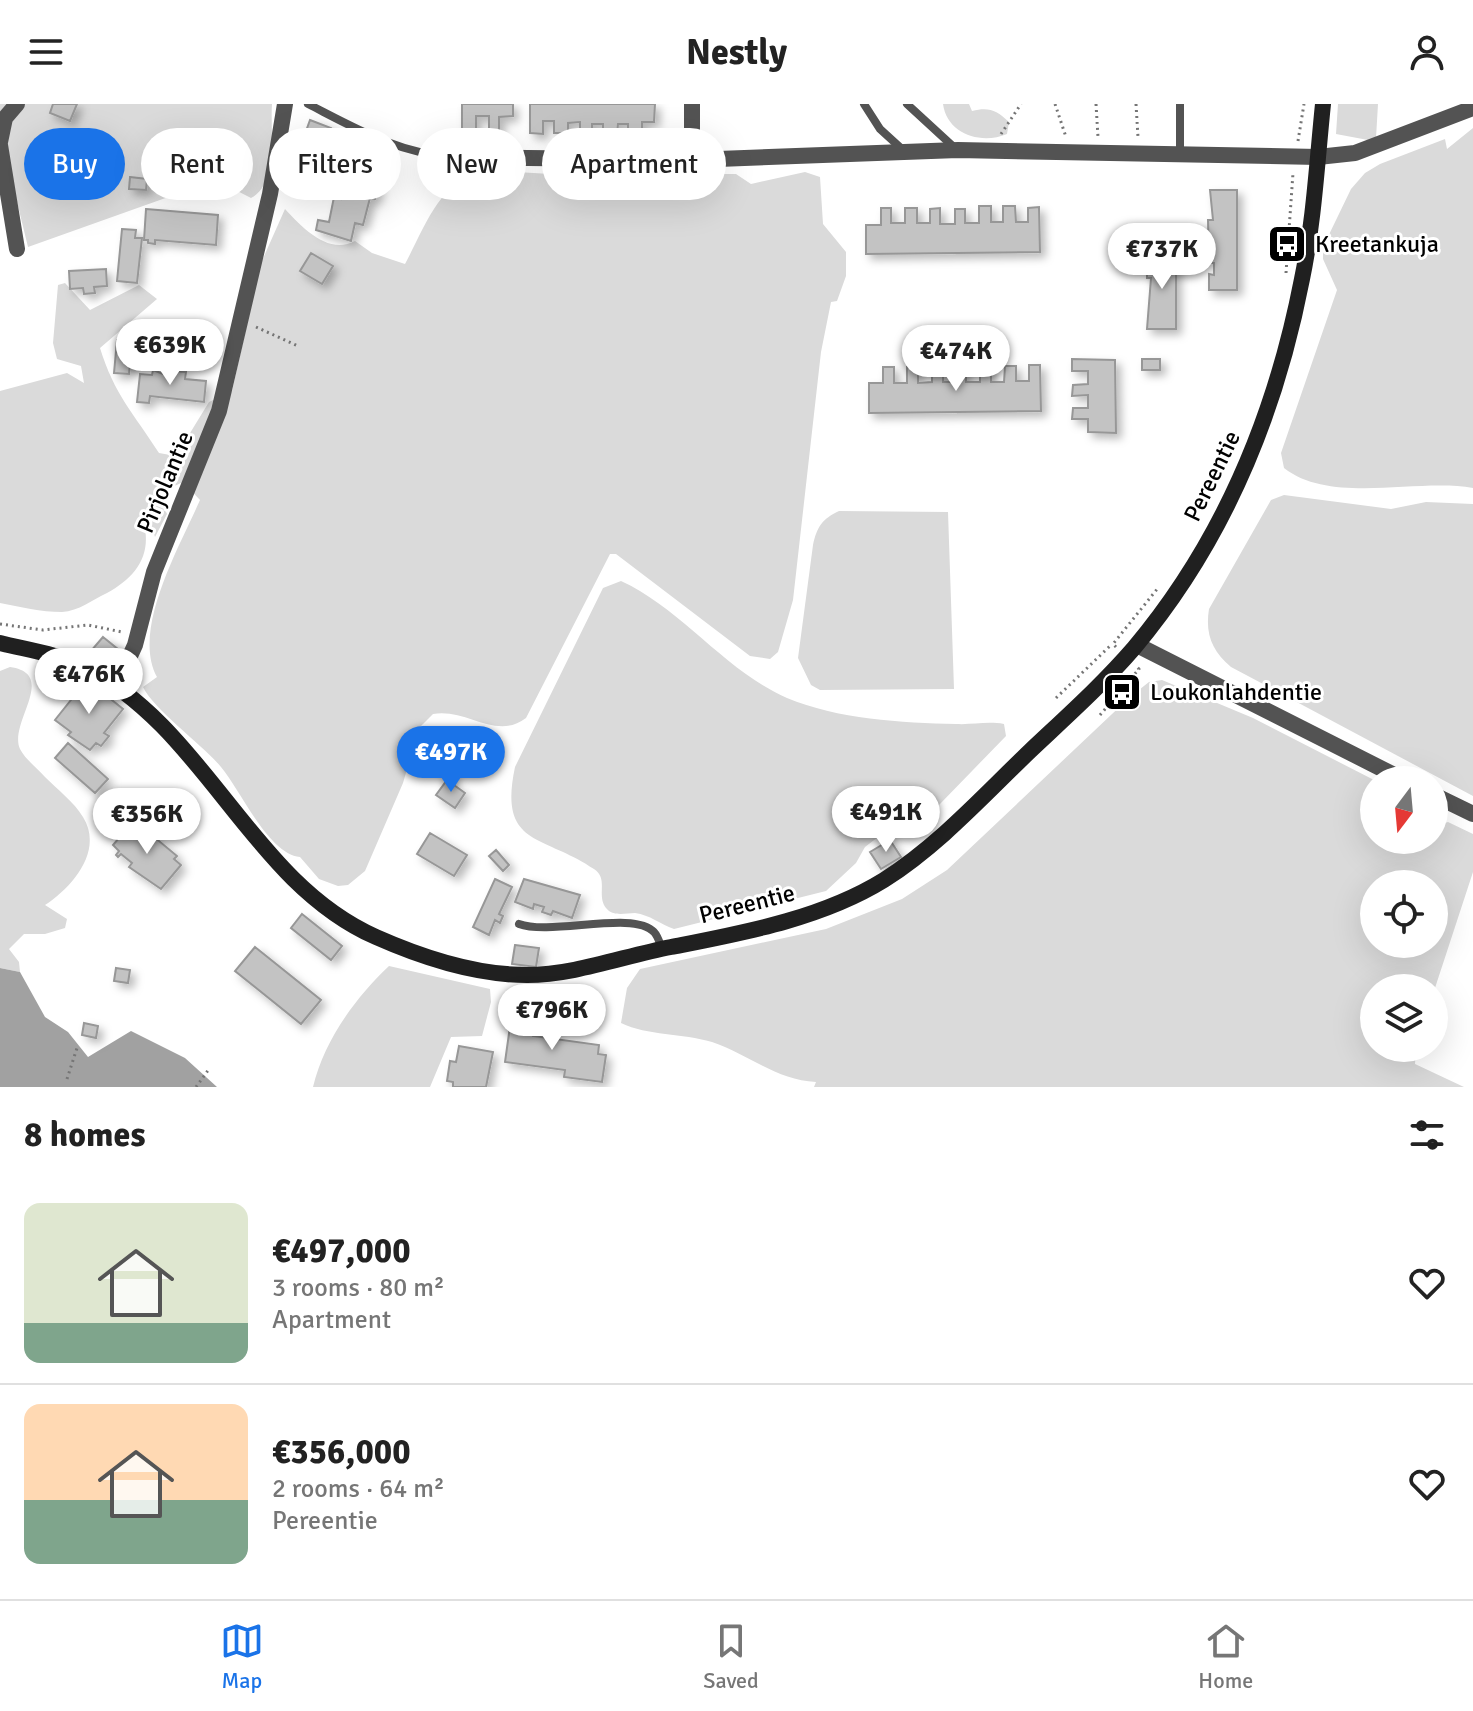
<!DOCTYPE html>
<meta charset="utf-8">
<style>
:root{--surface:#fff;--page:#f6f6f6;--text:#222;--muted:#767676;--line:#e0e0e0;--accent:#1a73e8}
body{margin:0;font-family:Signika,sans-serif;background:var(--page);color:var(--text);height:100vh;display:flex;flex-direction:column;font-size:30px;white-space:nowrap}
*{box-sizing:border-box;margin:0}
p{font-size:26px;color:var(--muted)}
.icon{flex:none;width:44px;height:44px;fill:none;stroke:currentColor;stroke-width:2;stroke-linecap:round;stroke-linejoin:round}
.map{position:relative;height:983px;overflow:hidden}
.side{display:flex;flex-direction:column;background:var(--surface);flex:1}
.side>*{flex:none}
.guide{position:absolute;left:24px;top:24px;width:800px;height:72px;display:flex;gap:16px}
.needle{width:52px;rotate:196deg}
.buttons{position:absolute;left:1360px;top:662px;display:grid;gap:16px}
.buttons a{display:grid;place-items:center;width:88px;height:88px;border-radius:50%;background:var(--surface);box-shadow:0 8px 32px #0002;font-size:40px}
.price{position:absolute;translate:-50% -68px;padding:0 18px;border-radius:28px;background:#fff;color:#222;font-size:26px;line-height:52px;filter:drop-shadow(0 2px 4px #0008)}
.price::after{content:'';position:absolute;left:50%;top:48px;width:24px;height:18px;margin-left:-12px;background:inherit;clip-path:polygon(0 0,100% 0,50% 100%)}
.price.selected{background:var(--accent);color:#fff}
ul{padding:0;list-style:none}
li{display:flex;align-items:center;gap:24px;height:200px;padding:0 24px}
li+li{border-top:2px solid var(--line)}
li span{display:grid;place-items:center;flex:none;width:224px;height:160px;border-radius:16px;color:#555}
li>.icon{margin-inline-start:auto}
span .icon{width:96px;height:96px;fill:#fffc;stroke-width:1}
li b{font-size:34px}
h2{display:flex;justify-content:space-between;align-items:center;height:96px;padding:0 24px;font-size:34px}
.pill{padding:0 28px;border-radius:36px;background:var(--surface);box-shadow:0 8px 32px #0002;font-size:28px;line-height:72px}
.pill.selected{background:var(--accent);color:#fff}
header{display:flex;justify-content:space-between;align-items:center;height:104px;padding:0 24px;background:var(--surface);font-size:36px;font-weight:700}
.tabs{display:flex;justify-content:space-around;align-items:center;height:112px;border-top:2px solid var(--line);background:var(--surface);font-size:22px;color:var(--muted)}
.tabs a{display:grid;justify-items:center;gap:4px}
.tabs .selected{color:var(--accent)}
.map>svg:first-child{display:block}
</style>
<header><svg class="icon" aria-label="menu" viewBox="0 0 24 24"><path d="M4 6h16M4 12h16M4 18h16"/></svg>Nestly<svg class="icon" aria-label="person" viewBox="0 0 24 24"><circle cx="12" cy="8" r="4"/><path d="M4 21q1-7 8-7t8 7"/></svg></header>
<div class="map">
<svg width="1473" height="983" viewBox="0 0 1473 983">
<defs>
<filter id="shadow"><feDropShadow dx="5" dy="5" stdDeviation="4" flood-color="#0004"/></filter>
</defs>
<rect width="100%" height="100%" fill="#fff"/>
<path fill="#dadada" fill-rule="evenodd" d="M0 0H272C270 25 279 80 251 94L216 76 28 143 0 28Z
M943 0H969L972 7C989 3 996 6 1009 18L1007 30C981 41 947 30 943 0Z
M1338 0H1378L1376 34 1368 36 1336 30Z
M1473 24V384C1417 374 1331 401 1284 364L1281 349 1337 186 1323 155V143L1351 85 1365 69 1380 60 1445 35 1447 45Z
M485 66 652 76 688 89 699 70H736L751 80 805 68 820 73 823 120 846 148V172L837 197 831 198 821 248 793 496 778 548 770 555 750 552 616 450H610L526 614C496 637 467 604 433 610L419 624 403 679 365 767 348 781 338 782 319 775 300 753C268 750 240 685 221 663 202 640 154 606 143 583L157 573C131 526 180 442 200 396L183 378 164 387 161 397 167 410 155 433 151 421 144 420C152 453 134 474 107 489 92 496 79 507 62 508 41 508 20 503 0 499V287L67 269 84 279 81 262 57 255 53 239 58 181 65 179 90 206 139 181 157 195 100 244C114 290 134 310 159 349L176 352 209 298 232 287 261 159 285 105C301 122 328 152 355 137L372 149 405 160C425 123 440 75 485 66Z
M1284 391 1391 405 1426 398 1473 400V692L1231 563C1212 547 1205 530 1209 505L1271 396Z
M839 407 948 408 954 585 820 586 811 581 798 554 813 441C817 423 822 415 839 407Z
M621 477C682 505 725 567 787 594 837 615 902 619 956 620 972 621 987 617 1004 620L1006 632 939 701 920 714 891 723 865 743 856 759 826 787 674 825C660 820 650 811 635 809 625 809 613 813 606 804 596 791 609 775 594 765 543 730 498 743 515 663L603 484Z
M10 563C59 570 8 619 20 645 25 655 37 664 45 673 57 685 74 698 83 713 104 747 72 783 45 801L67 815 65 824 45 830H24L9 845 19 858 20 868 0 864V567Z
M1162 576 1253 614 1374 676V736H1434V712L1439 721 1448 718 1473 730V768L1434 887V884H1374V944H1416L1415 960 1464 983H814L816 978C776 976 748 950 712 938 682 929 648 932 621 919L627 884 640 865 826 825 902 795 947 766 1130 593 1149 578ZM1374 780H1434V840H1374Z
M389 862 490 885 491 898 482 932 451 933 430 983H313C324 937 355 894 389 862Z"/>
<path fill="#a1a1a1" d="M0 864 20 868 45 913 68 928 88 953 131 927 185 954 217 983H0Z"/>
<path fill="#c3c3c3" stroke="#979797" stroke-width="2" filter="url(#shadow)" d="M53 0H77L70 17 50 9Z
M462 0H513V12L499 13V27H489V12H476V29H462Z
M530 0H655L654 18H642V32H628V20H618L617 32H603V20H592V30H580V18L568 19V29H554V17H543V30L530 29Z
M310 16 331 24 322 48 301 41Z
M130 73 147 75 146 86 129 85Z
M345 74 378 82 375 95 370 94 363 121 355 119 351 137 316 126 318 116 329 118 334 93 341 95Z
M1210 86H1237V186H1209V170L1214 171V159H1209L1208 116H1213Z
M979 102H991V118H1003V102H1015L1016 118H1028V104L1039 103 1040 148 866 150V121H881V104H891V119H905V104H917V119H930V105L940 104V120H955V105H965V119H979Z
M146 105 218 111 216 141 155 136V140L148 139V136H144Z
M122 125 136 126 135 134H142L137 179 117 177Z
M311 149 333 162 322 180 300 167Z
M1147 150H1176V225H1147L1151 174H1147Z
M106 165 107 182 94 183 95 189 84 190 83 184 70 185 69 167Z
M117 236 133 237 132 241 137 242 136 260 130 259 129 270 114 269Z
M1072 255 1115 256 1116 329 1088 328V315H1072L1073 304H1088V291L1072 292 1073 281 1088 280V267H1072Z
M1142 255H1160V266H1142Z
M1029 261H1040L1041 307 869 309V279H883V263H894V279H907V263H918V279L932 278V262H943V278H957L956 262H966V278H980V262H991V278H1004L1005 262H1016V277H1029Z
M153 266 171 273 172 267 186 268 185 275 206 277 204 298 150 292 149 299 137 298 140 270 152 271Z
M103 533 119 546 106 561 90 548Z
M87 576 123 605 104 629 109 632 101 642 96 639 90 646 68 631 71 628 55 616Z
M68 639 108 675 95 689 55 654Z
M447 676 465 689 455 704 436 691Z
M131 720 138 725 141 722 177 752 174 755 181 761 161 785 129 763 132 759 121 750 118 753 116 751 119 747 113 741Z
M430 729 467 751 454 772 417 750Z
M890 736 901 753 881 765 870 748Z
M496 746 509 761 503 767 489 752Z
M495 775 512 783 499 810 503 812 500 819 495 816 489 831 473 823Z
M524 775 580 791 572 814 553 807 551 811 542 808 544 803 534 800 533 805 515 798Z
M302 810 342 842 331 856 291 824Z
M515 841 539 844 536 863 512 860Z
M255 843 321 896 301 920 235 867Z
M116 864 130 866 128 879 114 877Z
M512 908 536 912 533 932 599 941 598 950 606 951 602 978 564 973 565 966 505 958Z
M84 919 98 922 96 934 82 931Z
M459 942 493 948 486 983H453V978L447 977 450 957 456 958Z"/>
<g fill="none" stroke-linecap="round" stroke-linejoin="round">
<path stroke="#757575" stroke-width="3" stroke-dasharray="2 4" stroke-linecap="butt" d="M1055 0 1066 33
M1096 0 1098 33
M1136 0 1138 33
M1001 30 1021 0
M1298 37 1304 0
M1286 169 1293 69
M256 223 298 242
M0 520 43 526 88 521 122 528
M1116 543 1113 540 1158 484
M1056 594 1111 541
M1100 611 1139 565 1136 562
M67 975 77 944
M196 983 209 965"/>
<path stroke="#535353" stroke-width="8" d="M308 0C355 24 399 50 453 53
M864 0 880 25 903 46
M907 0 957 46
M1180 49V0
M519 820C551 832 634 806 654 828 658 832 660 840 662 845"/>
<path stroke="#535353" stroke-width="16" d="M692 0V56
M0 38 5 14 17 0
M0 41 17 145
M453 53 692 56 958 46 1318 53 1355 49 1473 4
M1137 541 1404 676
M116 583 135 541 154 468 219 307 270 90 285 0
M1434 691 1473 710"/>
<path stroke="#202020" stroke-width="16" d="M0 539C28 546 58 550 84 563 206 624 251 778 376 833 421 853 477 871 527 871 574 871 624 852 671 843 742 829 821 815 884 776 939 741 983 692 1030 647 1066 613 1102 581 1134 544 1223 438 1276 309 1302 175 1314 117 1317 58 1323 0"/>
</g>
<defs>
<g id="bus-square" transform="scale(2)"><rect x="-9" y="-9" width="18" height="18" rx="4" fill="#000" stroke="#fff"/><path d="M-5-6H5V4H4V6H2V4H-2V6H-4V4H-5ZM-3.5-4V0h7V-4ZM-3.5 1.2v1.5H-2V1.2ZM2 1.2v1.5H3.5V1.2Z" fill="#fff"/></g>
</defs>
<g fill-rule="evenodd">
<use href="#bus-square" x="1287" y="140"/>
<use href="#bus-square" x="1122" y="588"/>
</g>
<g text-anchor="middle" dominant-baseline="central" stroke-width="6" stroke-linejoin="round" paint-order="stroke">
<g font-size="24" fill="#000" stroke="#fff" text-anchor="start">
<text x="1315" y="140">Kreetankuja</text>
<text x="1150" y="588">Loukonlahdentie</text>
</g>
<g font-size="24" fill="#000" stroke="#fff">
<text transform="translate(1212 372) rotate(-64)">Pereentie</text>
<text transform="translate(165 378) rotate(-67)">Pirjolantie</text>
<text transform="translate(747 800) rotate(-14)">Pereentie</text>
</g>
</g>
</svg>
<div class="buttons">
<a><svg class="needle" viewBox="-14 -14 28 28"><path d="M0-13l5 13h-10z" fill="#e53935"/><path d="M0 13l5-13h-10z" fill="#767676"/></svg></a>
<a><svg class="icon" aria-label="locate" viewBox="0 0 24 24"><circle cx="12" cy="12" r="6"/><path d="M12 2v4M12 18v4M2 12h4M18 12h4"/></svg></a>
<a><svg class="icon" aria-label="layers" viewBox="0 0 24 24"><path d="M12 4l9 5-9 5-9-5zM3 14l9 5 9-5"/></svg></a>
</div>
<b class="price" style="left:1162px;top:187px">€737K</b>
<b class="price" style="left:170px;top:283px">€639K</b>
<b class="price" style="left:956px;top:289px">€474K</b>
<b class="price" style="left:89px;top:612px">€476K</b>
<b class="price selected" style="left:451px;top:690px">€497K</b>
<b class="price" style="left:886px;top:750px">€491K</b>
<b class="price" style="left:147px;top:752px">€356K</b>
<b class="price" style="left:552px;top:948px">€796K</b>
<div class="guide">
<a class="pill selected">Buy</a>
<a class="pill">Rent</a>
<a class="pill">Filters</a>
<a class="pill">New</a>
<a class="pill">Apartment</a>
</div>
</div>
<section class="side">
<h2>8 homes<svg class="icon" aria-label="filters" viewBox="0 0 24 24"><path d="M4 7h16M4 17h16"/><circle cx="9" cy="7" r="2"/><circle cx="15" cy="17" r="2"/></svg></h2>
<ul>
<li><span style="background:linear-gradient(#dfe7d0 75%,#7fa58c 0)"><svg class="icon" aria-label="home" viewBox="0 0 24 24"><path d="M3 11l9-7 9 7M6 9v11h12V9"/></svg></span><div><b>€497,000</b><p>3 rooms · 80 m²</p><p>Apartment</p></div><svg class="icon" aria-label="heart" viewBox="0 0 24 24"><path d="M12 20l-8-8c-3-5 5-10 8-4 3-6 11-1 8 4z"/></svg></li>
<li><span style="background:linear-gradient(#ffd9b3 60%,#7fa58c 0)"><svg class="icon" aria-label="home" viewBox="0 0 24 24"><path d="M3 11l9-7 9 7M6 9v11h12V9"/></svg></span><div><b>€356,000</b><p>2 rooms · 64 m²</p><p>Pereentie</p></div><svg class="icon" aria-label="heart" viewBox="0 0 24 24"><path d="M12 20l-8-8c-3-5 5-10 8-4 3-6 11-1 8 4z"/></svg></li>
</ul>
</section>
<nav class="tabs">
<a class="selected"><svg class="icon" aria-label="map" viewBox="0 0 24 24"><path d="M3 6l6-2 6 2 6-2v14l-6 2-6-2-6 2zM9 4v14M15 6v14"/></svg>Map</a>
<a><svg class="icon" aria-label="saved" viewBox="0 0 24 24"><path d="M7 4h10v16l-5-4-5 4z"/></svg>Saved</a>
<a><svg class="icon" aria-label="home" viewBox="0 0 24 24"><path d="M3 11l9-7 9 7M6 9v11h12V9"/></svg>Home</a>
</nav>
